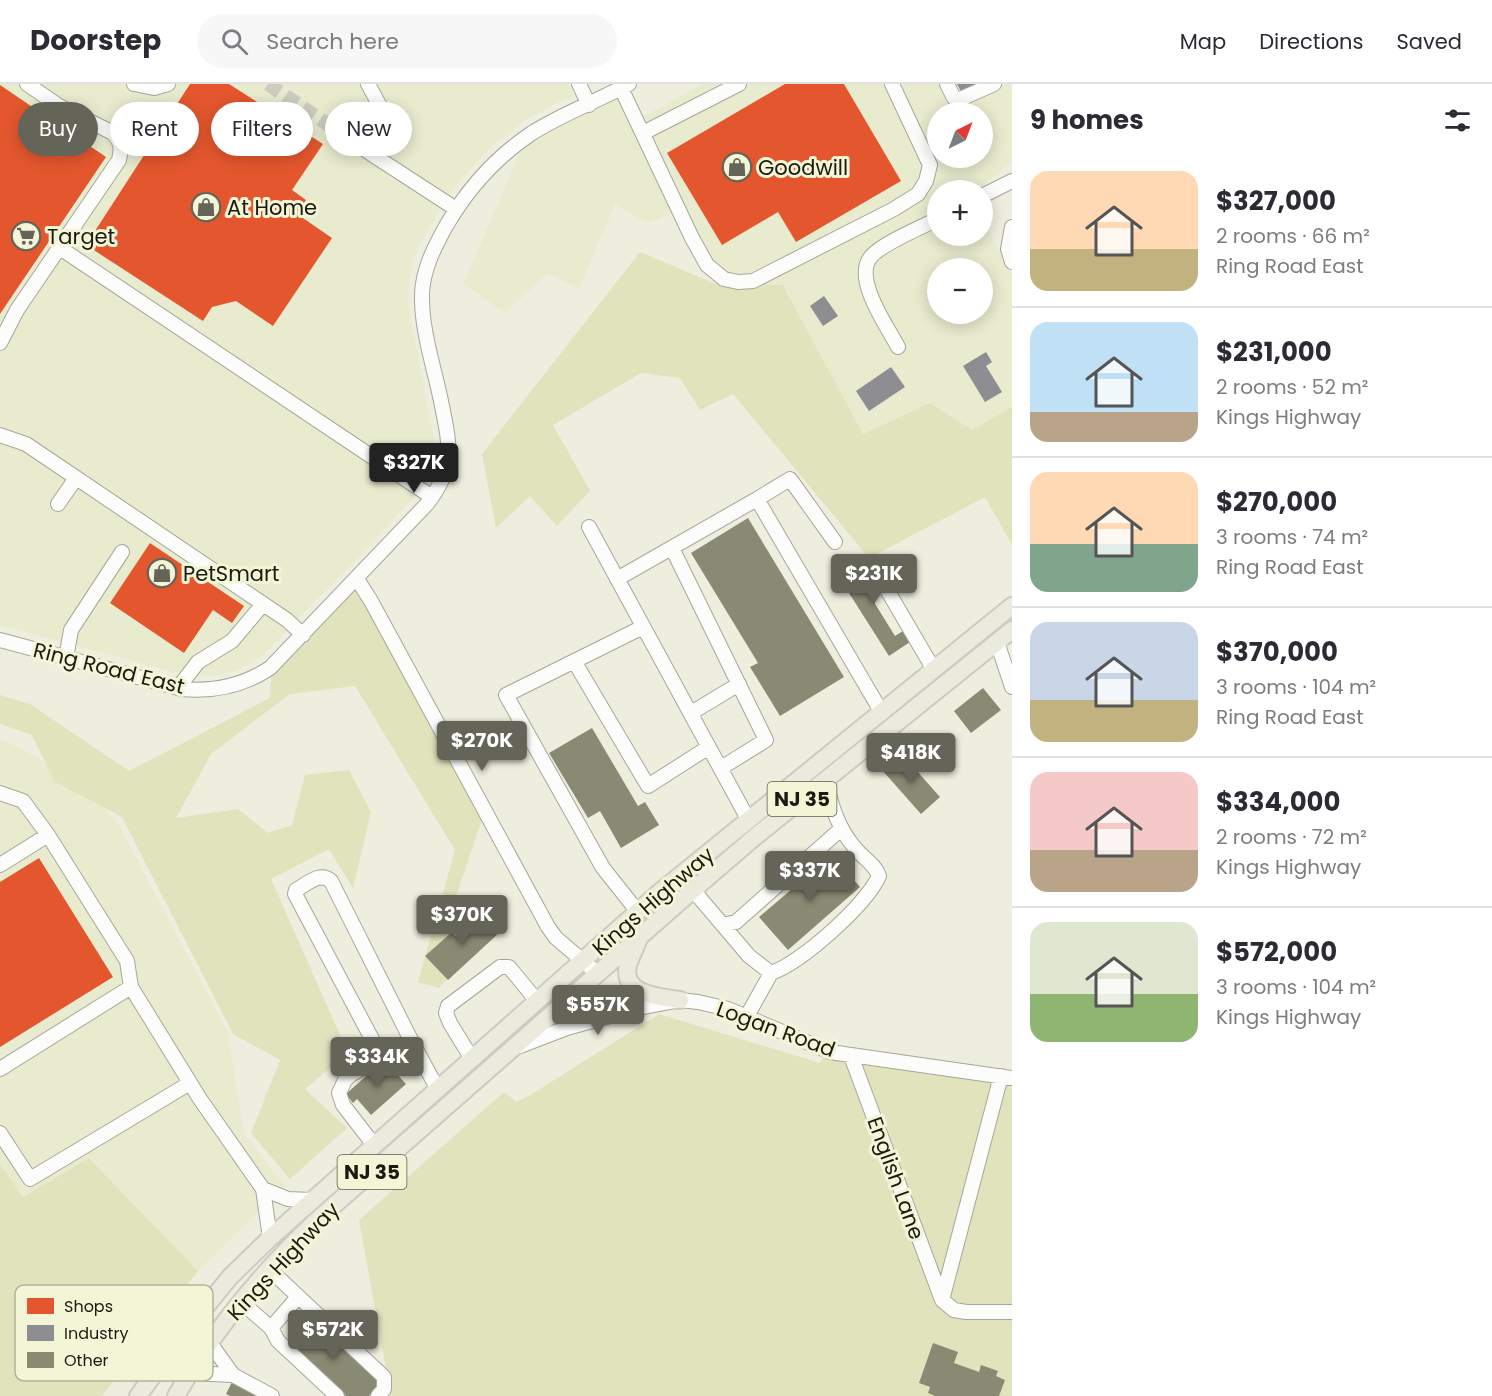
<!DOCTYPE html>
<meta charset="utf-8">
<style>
:root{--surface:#fff;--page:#f7f7f7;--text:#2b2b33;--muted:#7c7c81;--line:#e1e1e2;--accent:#646458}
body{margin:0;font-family:Poppins,sans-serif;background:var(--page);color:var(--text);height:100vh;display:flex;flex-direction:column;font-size:22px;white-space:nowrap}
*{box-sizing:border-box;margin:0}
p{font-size:20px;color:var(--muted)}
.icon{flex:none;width:33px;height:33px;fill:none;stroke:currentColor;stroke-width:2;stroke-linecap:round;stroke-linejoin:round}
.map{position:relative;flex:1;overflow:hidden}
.sheet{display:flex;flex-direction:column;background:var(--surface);width:480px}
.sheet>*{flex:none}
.banner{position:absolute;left:18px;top:18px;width:570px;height:54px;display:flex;gap:12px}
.needle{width:39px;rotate:42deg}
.buttons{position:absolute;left:927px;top:18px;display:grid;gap:12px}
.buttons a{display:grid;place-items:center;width:66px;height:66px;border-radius:50%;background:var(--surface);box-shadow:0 3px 15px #0003;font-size:30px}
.price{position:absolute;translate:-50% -51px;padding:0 14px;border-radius:6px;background:var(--accent);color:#fff;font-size:20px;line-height:39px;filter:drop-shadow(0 2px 3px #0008)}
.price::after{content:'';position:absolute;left:50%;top:36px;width:18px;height:14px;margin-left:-9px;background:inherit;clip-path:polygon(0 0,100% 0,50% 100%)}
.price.current{background:#222;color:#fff}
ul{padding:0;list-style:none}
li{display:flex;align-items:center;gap:18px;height:150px;padding:0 18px}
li+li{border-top:2px solid var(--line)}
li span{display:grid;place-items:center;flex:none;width:168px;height:120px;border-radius:18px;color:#555}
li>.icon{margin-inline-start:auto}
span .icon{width:72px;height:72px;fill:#fffc;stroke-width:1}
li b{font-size:26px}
h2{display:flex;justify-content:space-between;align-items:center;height:72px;padding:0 18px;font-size:26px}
.chip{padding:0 21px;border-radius:27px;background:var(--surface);box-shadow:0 3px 15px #0003;font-size:21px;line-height:54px}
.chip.current{background:var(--accent);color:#fff}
header{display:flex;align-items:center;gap:36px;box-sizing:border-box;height:84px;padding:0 30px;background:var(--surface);border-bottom:2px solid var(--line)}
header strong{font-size:28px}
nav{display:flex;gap:33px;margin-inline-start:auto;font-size:21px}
.search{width:420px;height:54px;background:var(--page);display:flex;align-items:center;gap:15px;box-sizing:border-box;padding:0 21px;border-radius:33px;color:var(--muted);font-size:22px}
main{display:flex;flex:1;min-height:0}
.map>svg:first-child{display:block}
</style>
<header>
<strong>Doorstep</strong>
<div class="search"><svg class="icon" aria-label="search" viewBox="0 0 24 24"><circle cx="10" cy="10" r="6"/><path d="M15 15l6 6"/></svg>Search here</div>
<nav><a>Map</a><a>Directions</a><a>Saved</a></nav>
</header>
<main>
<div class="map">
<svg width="1012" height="1312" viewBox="0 0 1012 1312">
<rect width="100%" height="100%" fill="#edeede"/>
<path fill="#e9ebcf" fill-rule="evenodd" d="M0 0H568L574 12 557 19 524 37 489 65 459 98 444 118 420 160 414 175 410 190 408 220 434 355V376L426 397 416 411 347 485 261 573 237 586 216 592 185 591 0 541Z
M703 0H1012V77L978 106H938V152H982L983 135 1012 192V323L972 346 929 319 863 350 784 201 716 200 676 128 647 139 615 120 579 205 547 189 505 229 463 200 526 55 617 6 632 38ZM938 28H982V74H938ZM938 184H982V230H938Z
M0 656 21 664 86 703 118 740 228 948 244 1050 285 1102 198 1187 89 1074 23 1113 0 1080Z"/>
<path fill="#e1e3bd" d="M640 168 716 200 783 201 863 350 930 319 972 346 1012 323V461L985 413 869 474 733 310 700 326 680 294 641 289 553 341 590 407 557 442 530 412 496 444 482 370Z
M357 491 485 727 451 827 468 872 439 904 418 898 455 766 355 602 290 610 211 670 176 734 238 725 268 749 292 741 305 691 349 686 371 728 353 804 329 765 271 795 348 969 305 1005 347 1044 290 1095 251 1049 280 976 233 950 122 733 55 698 32 651 0 640V611L30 620 129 687 270 614 272 578Z
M659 930 820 979 827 966 1012 1000V1312H391L359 1136 504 1008 516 1018 532 1010Z
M89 1074 198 1187 102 1312H0V1080L23 1113Z"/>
<path fill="#e4572e" d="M190 0H229L323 60 292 106 306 116 297 130 332 154 273 242 236 217 212 223 203 237 86 161Z
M785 0H844L901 97 796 158 778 128 722 161 667 69Z
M0 1 106 73 0 230Z
M150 459 244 522 232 539 213 526 184 569 110 519Z
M39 774 113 893 0 963V798Z"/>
<path fill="#8d8d92" d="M957 0H977L962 9Z
M824 212 838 232 823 242 810 222Z
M986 268 992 278 986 282 1002 308 985 318 963 282Z
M891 283 905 303 869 327 856 307Z"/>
<path fill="#898a73" d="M748 434 844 593 780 632 750 583 758 579 691 469Z
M884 472 892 484 864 502 895 552 903 547 910 558 889 572 842 498Z
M983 604 1001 626 971 649 954 627Z
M592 644 638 722 645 718 659 741 621 764 600 727 588 734 549 669Z
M901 669 940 713 921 730 882 686Z
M832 771 860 803 788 866 759 833Z
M481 828 500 848 448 896 425 872 452 848 455 852Z
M384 976 406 1000 371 1031 357 1015 353 1019 346 1010Z
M310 1233 381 1299 369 1312H346L287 1258Z
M933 1259 958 1268 954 1279 979 1288 981 1281 998 1287 996 1292 1005 1296 999 1312H935L928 1309 930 1303 919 1299Z
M232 1298 256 1312H230L226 1310Z"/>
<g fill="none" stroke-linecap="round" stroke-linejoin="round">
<path stroke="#cdcebf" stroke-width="14" stroke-dasharray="14 7" stroke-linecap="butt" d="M268 0 336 46"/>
<g stroke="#a6a79a" stroke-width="16">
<path id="minor" d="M134 0 154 4 168 0
M368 0 382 26 397 40 376 73 456 125
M579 0 589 21
M947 0 954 14 958 16 994 0
M621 4 692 154 707 181 724 195 738 198 753 197 894 125 918 110 926 97 930 81 892 0
M336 46 376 73
M643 49 739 0
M982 112 1012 97
M1012 143 1008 165 1012 178
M60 164 432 413
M0 259 17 226 119 76C122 64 121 58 113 49L59 22 27 0
M898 263C887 242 854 196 870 174 879 161 921 143 938 135
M0 351 26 360 287 536 303 551
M757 415 790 395 835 458
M58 420 76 394
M589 443 748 735
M672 464 766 656 721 684
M357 495 371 517 548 843 556 854 597 889
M617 495 757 415 882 629
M886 504 934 586
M0 556 182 605C215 608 243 602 270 584L427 420C456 382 450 362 441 317 434 283 421 245 422 210 423 185 434 164 446 142 467 106 496 73 532 49 562 30 597 17 629 0
M997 558 1012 603
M66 574 71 546 122 468
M574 577 648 702 709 663
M178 604 198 578 232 557 263 520
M691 629 739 600
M0 709 23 717 48 751
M0 781 48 751 127 877 131 903
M693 806 749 872 771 889C801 879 866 821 879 792 875 780 863 774 855 764 838 744 831 722 826 696
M638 828 603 784 506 611 643 543
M723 841 736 838 841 745
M747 932 771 889
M520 962 567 944 639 924 680 916 698 918 728 925 830 968 1012 994
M381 972 295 810 296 806C307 800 320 787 331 797L411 956 437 1004
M851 972 942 1216 954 1226 966 1228H1012
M472 975 450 939 446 929 448 922 500 883H509L537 917
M0 985 131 903 200 1015 263 1105 270 1154
M0 1049 30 1095 190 999
M374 1061 343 1021 339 1009 345 996 352 990 411 956
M263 1105 288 1115 312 1116
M269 1185 384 1293V1305L378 1312
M942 1216 1001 992
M241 1218 271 1244 278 1257 337 1312
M271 1244 297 1214
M190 1289 233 1291 210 1259
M233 1291 272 1312"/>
</g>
<g stroke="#cbcbc3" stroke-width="20">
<path id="major" d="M639 854C636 863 631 872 628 881 621 911 660 913 680 916
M138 1312 185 1248 230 1193 270 1154 661 807 1012 522
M176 1312C213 1247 262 1188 316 1137L693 806 756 752 1012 546"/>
</g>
<use href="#minor" stroke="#fcfcfa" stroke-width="14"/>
<use href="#major" stroke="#eaeadd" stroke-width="16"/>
</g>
<defs>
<g id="shop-ring" transform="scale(1.5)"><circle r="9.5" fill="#f3f5d7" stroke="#646458" stroke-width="1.5"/><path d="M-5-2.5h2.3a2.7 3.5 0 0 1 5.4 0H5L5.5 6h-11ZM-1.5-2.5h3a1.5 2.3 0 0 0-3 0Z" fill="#646458"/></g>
<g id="supermarket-ring" transform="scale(1.5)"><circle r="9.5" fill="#f3f5d7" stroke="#646458" stroke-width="1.5"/><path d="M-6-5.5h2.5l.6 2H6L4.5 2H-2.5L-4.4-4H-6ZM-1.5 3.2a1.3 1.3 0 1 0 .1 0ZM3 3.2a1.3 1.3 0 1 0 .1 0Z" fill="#646458"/></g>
</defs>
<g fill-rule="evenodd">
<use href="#shop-ring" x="737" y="83"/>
<use href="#shop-ring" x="206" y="123"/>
<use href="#supermarket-ring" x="26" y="152"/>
<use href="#shop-ring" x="162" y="489"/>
</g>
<g text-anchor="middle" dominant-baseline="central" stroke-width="6" stroke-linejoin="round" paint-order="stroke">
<g fill="#f3f5d7" stroke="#5b5c4c" stroke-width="1.5">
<rect x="767.5" y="698" width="69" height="34" rx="4.5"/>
<rect x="337.5" y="1071" width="69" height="34" rx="4.5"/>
</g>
<g font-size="20" font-weight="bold" fill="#1a1a10">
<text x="802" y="715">NJ 35</text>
<text x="372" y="1088">NJ 35</text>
</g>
<g font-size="21" fill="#1a1a10" stroke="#f3f5d7" text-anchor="start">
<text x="758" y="83">Goodwill</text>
<text x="227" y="123">At Home</text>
<text x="47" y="152">Target</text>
<text x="183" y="489">PetSmart</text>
</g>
<g font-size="21" fill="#1a1a10" stroke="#f3f5d7">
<text transform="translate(109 584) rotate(14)">Ring Road East</text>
<text transform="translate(653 817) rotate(-41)">Kings Highway</text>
<text transform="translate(776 945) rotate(20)">Logan Road</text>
<text transform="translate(896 1094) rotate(70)">English Lane</text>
<text transform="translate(283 1177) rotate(-47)">Kings Highway</text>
</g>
</g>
<rect x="15" y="1201" width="198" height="96" rx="9" fill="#f3f5d7" stroke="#b2b39b" stroke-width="1.5"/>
<rect x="27" y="1214" width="27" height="16" fill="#e4572e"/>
<rect x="27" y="1241" width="27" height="16" fill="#8d8d92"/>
<rect x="27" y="1268" width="27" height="16" fill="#898a73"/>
<g font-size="16" fill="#1a1a10">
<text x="64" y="1228">Shops</text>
<text x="64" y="1255">Industry</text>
<text x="64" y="1282">Other</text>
</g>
</svg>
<div class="buttons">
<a><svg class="needle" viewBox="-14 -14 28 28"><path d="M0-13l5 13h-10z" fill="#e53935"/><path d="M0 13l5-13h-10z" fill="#7c7c81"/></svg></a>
<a>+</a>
<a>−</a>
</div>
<b class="price current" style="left:414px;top:410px">$327K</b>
<b class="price" style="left:874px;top:521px">$231K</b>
<b class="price" style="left:482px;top:688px">$270K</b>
<b class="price" style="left:911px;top:700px">$418K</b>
<b class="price" style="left:810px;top:818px">$337K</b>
<b class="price" style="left:462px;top:862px">$370K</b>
<b class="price" style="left:598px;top:952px">$557K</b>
<b class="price" style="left:377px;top:1004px">$334K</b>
<b class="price" style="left:333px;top:1277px">$572K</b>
<div class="banner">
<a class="chip current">Buy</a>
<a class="chip">Rent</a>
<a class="chip">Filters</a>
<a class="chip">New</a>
</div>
</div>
<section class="sheet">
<h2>9 homes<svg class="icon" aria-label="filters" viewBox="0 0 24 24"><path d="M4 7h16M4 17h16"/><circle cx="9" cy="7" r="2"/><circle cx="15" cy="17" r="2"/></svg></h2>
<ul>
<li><span style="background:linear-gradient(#ffd9b3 65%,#c2b280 0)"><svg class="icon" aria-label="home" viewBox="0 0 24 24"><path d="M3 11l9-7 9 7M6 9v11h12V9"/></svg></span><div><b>$327,000</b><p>2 rooms · 66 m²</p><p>Ring Road East</p></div></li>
<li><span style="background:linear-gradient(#bfe0f5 75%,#b9a48a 0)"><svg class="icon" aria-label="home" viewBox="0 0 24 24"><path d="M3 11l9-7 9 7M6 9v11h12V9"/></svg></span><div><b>$231,000</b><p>2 rooms · 52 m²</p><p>Kings Highway</p></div></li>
<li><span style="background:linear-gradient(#ffd9b3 60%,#7fa58c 0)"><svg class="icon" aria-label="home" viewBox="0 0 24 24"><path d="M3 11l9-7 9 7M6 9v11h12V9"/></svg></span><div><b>$270,000</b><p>3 rooms · 74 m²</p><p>Ring Road East</p></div></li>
<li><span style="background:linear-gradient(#c9d6e8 65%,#c2b280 0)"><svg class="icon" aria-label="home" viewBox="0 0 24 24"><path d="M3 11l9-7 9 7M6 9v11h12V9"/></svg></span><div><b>$370,000</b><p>3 rooms · 104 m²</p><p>Ring Road East</p></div></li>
<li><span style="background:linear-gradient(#f6c9c9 65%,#b9a48a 0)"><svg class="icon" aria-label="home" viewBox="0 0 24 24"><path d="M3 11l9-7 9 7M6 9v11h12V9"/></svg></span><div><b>$334,000</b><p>2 rooms · 72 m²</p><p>Kings Highway</p></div></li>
<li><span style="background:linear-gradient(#dfe7d0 60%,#8fb573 0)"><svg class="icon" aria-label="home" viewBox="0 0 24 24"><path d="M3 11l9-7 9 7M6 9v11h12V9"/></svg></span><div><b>$572,000</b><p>3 rooms · 104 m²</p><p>Kings Highway</p></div></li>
</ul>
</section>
</main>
